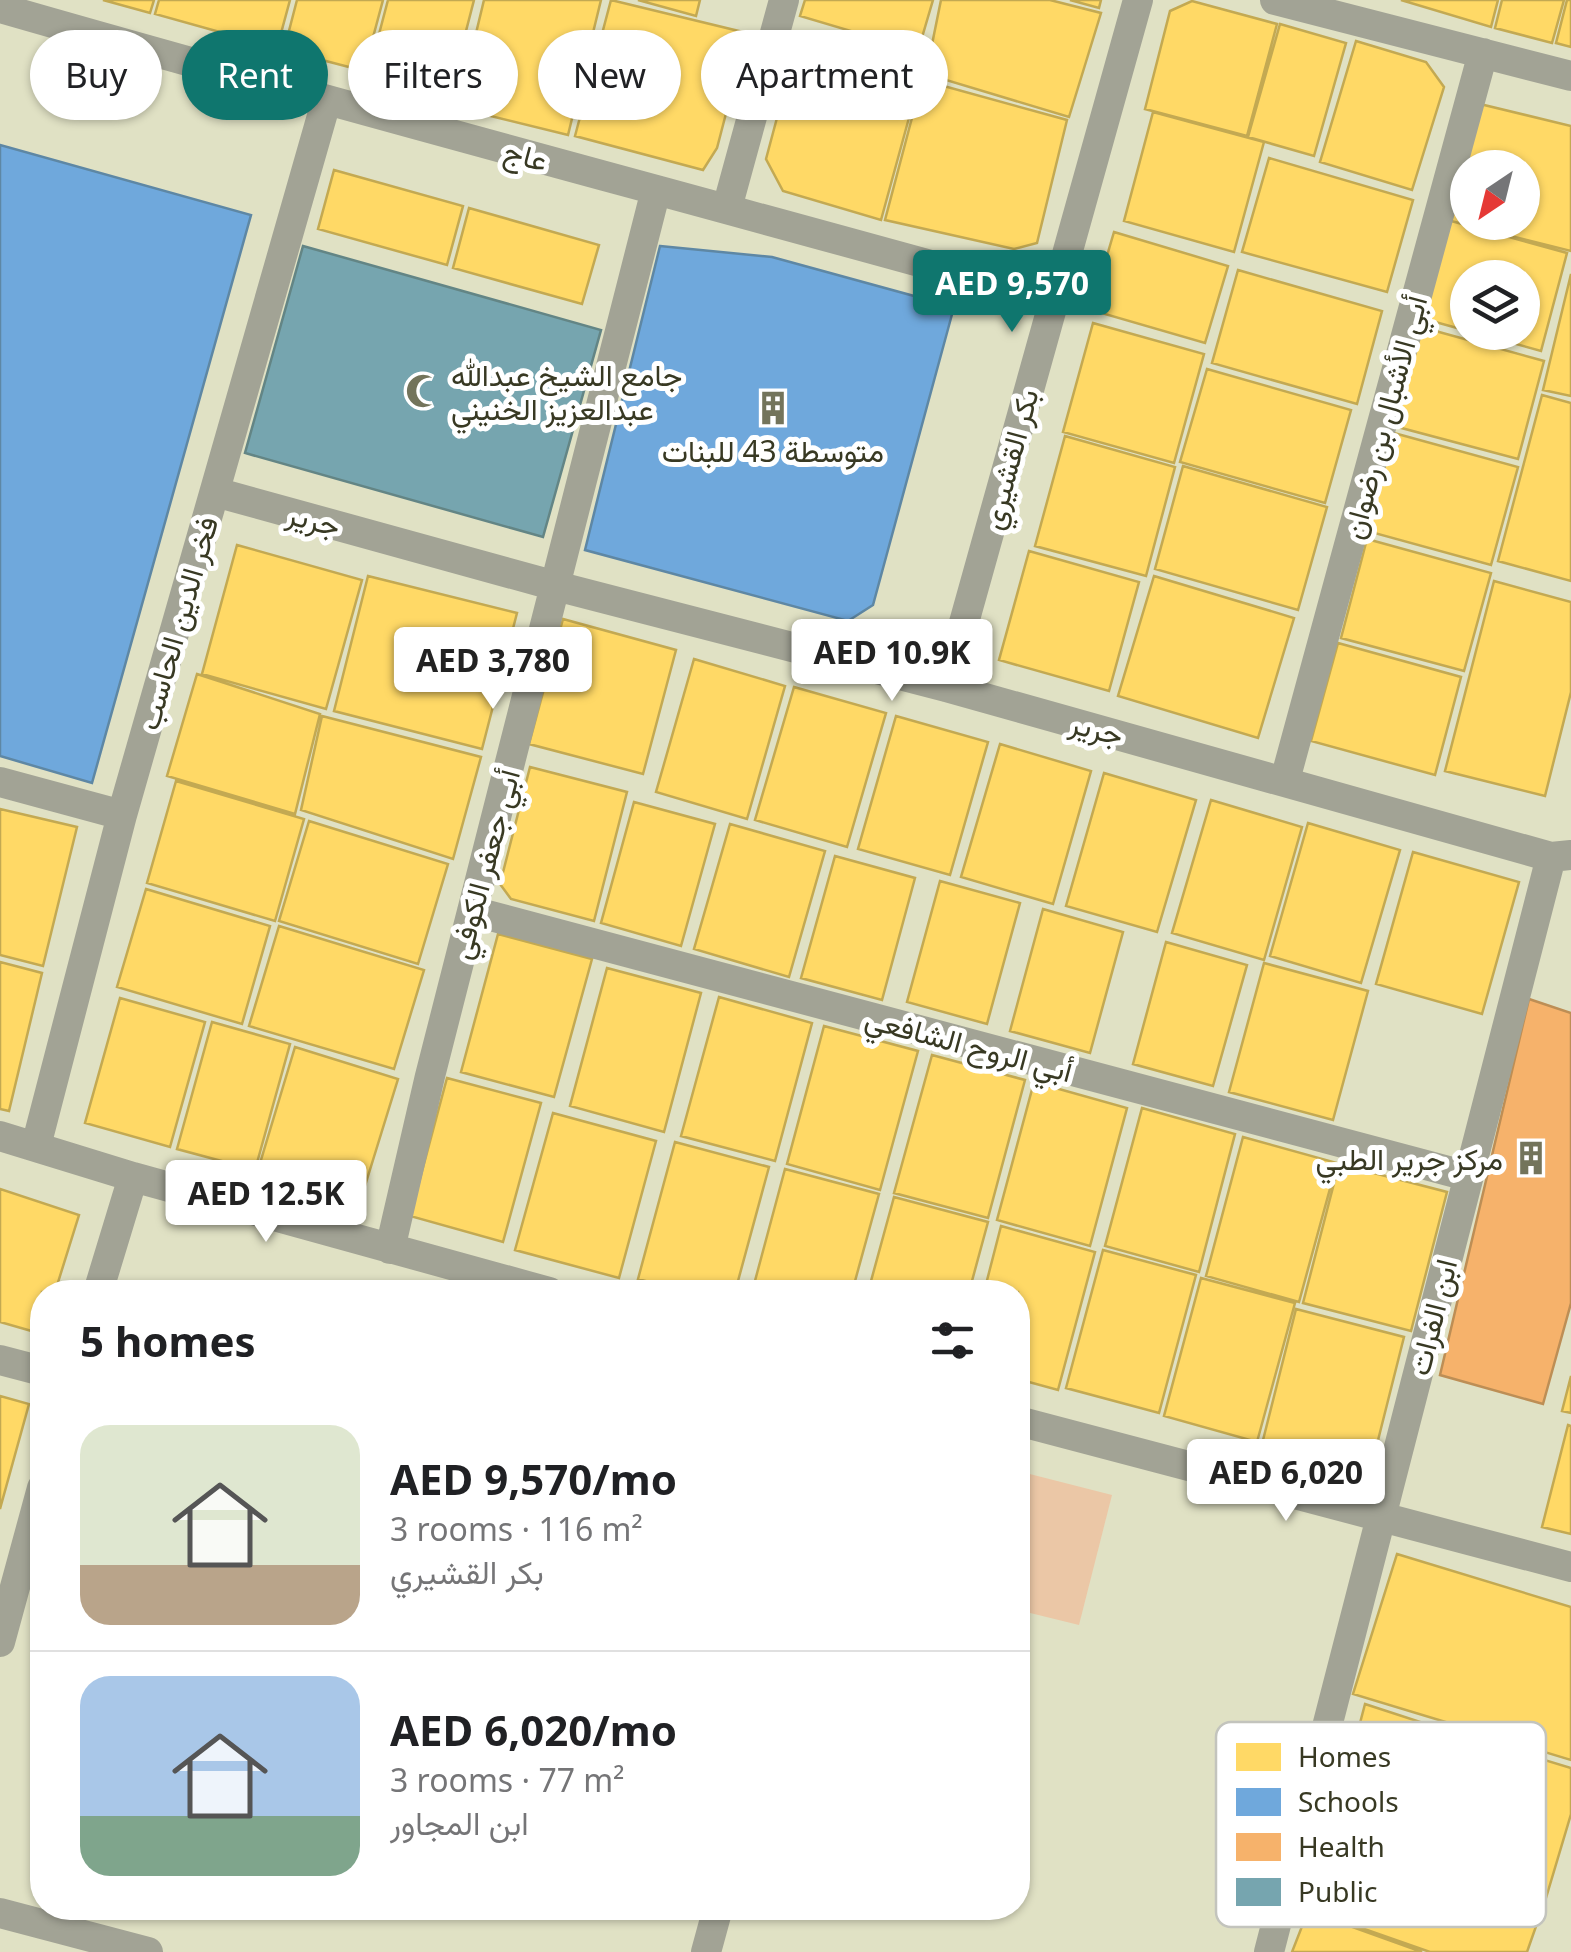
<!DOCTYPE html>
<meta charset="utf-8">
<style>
:root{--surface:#fff;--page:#f2f2f2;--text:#202124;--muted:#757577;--line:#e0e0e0;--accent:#0f766e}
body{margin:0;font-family:"Noto Sans",Vazirmatn,sans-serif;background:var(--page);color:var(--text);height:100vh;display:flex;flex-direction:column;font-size:38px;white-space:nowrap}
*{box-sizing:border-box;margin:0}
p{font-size:32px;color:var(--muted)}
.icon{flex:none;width:55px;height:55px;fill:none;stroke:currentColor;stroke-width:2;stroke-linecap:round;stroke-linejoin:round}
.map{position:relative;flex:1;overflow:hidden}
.details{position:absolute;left:30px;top:1280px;width:1000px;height:640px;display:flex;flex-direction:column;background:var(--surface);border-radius:40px;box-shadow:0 2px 8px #0004}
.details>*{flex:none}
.guide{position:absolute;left:30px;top:30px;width:1000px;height:90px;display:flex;gap:20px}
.needle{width:65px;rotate:215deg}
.tools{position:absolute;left:1450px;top:150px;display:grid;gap:20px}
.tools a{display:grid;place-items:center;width:90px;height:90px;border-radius:50%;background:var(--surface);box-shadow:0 2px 8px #0004;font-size:50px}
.price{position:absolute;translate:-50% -85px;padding:0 22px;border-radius:10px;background:#fff;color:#222;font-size:32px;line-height:65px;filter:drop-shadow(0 2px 5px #0008)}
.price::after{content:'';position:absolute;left:50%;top:60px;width:30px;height:22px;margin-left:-15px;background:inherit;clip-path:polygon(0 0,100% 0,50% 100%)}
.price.active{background:var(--accent);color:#fff}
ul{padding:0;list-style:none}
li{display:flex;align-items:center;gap:30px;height:250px;padding:0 50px}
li+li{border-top:2px solid var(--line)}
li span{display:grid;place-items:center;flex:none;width:280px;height:200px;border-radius:30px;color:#555}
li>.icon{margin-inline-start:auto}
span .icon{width:120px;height:120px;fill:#fffc;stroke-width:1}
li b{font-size:42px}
h2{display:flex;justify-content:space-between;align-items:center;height:120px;padding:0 50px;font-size:42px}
.pill{padding:0 35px;border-radius:45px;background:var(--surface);box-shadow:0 2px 8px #0004;font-size:35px;line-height:90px}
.pill.active{background:var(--accent);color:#fff}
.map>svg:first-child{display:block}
</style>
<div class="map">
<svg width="1571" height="1952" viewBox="0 0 1571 1952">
<rect width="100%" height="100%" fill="#e0e1c4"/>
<path fill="#ebc7a6" d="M1018 1471 1112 1495 1079 1625 1018 1610Z"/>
<path fill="#ffd966" stroke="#c3a952" stroke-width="2.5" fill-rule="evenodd" d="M103 0H154L150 13Z
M159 0H290L277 48 155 14Z
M297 0H383L364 71 284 50Z
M388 0H474L450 93 369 72Z
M484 0H601L568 135 458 108Z
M611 0 747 33 717 148 703 170 575 136Z
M638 0H700L696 16Z
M805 0H933L918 51 800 16Z
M941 0H1050L1101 13 1069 117 926 74Z
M1070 0H1101L1099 8Z
M1401 0H1498L1491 27Z
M1502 0H1564L1552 43 1495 28Z
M1567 0H1571V47L1556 43Z
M1192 1 1277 24 1247 136 1145 109 1170 11Z
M1280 24 1346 43 1314 156 1248 137Z
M1356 41 1426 62 1444 87 1412 190 1320 162Z
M797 43 921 74 881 220 783 191 766 159Z
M922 80 1067 120 1037 243 1014 249 885 220Z
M1480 104 1571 126V251L1451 221ZM1468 168H1522V222H1468Z
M1153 112 1264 142 1234 252 1124 221Z
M1269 158 1413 200 1387 292 1242 252Z
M334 170 463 206 447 265 318 229Z
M469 208 599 245 582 304 453 268Z
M1444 219 1567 253 1541 351 1473 332H1522V278H1468V331L1417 317Z
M1114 232 1228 266 1205 343 1091 310Z
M1238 270 1382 311 1357 404 1212 363Z
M1571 274V396L1543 390Z
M1093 323 1204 354 1174 463 1063 432Z
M1421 327 1544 361 1518 459 1394 426Z
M1207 369 1351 410 1325 503 1180 462Z
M1542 395 1571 403V581L1498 561Z
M1394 433 1518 467 1491 565 1367 531Z
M1065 436 1175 467 1146 576 1035 546Z
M1183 466 1327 507 1298 610 1155 569Z
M1367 539 1491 573 1464 671 1341 638Z
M237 545 362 580 326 709 202 674Z
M1029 551 1139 582 1109 691 999 660Z
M368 576 517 613 482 749 334 711Z
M1154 576 1294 618 1258 738 1118 696Z
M1494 581 1571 602V692L1545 796 1445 771Z
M563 619 676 650 643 774 529 744Z
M1338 643 1461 677 1435 775 1311 741Z
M694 659 785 686 747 819 656 792Z
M197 674 320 714 295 814 167 776Z
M794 687 886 713 847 847 755 820Z
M322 716 481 757 453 859 301 810Z
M896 716 988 742 950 875 858 849Z
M1000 744 1091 771 1053 904 961 877Z
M530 767 627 792 594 921 511 899 500 884Z
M1104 773 1196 800 1157 932 1066 906Z
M176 781 304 819 275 921 147 883Z
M1211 800 1302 827 1264 960 1172 933Z
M634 802 715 824 681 946 601 923Z
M0 809 77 827 43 966 0 955Z
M309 821 448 864 418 964 279 921Z
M1308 823 1400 850 1361 983 1270 956Z
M730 824 825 851 789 977 694 949Z
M1413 852 1519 882 1482 1014 1376 984Z
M835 856 915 878 882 1000 801 978Z
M940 881 1020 903 987 1024 907 1002Z
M146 889 270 926 242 1024 117 987Z
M1043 909 1123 932 1090 1053 1010 1031Z
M279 926 424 970 394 1069 249 1026Z
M498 934 592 959 554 1097 461 1072Z
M1166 942 1247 965 1213 1086 1133 1064Z
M0 962 42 973 9 1111 0 1109Z
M1264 963 1368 991 1333 1120 1229 1092Z
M607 968 701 993 664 1132 570 1106Z
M719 997 812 1023 775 1161 681 1136Z
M120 998 205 1022 170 1147 85 1123Z
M212 1022 290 1044 255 1170 177 1149Z
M824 1026 918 1051 880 1190 787 1164Z
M295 1047 398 1079 360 1202 258 1170Z
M932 1055 1025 1080 988 1218 894 1193Z
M447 1078 541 1103 503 1242 410 1216Z
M1034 1082 1127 1108 1090 1246 997 1220Z
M1142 1108 1235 1134 1199 1272 1105 1246Z
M553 1113 656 1141 619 1278 515 1250Z
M1243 1137 1337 1163 1299 1302 1206 1276Z
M675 1142 769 1167 735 1292H686L638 1279Z
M1339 1164 1447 1192 1411 1331 1303 1303Z
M785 1169 879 1194 852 1292H752Z
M0 1189 79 1215 55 1292H42V1334L0 1322Z
M894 1197 988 1222 969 1292H868Z
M1001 1226 1095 1252 1058 1390 1018 1379V1292H984Z
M1103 1250 1196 1275 1159 1413 1066 1388Z
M1201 1278 1295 1303 1257 1442 1164 1416Z
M1296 1309 1404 1337 1369 1476 1261 1448Z
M1571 1376V1413L1562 1411Z
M0 1396 29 1404 0 1509Z
M1568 1425 1571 1426V1534L1542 1527Z
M1397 1554 1571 1607V1760L1353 1694Z
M1365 1704 1451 1732 1415 1865 1330 1837Z
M1459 1734 1571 1768V1814L1543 1908 1418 1870Z
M1330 1842 1540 1915 1527 1952H1430L1307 1909Z
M1308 1911 1422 1952H1292Z"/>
<path fill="#6fa8dc" stroke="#5e87a4" stroke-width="2.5" d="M0 145 251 215 92 783 0 756Z
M660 246 772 257 954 307 873 605 848 621 585 550Z"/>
<path fill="#f6b26b" stroke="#bd8e55" stroke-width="2.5" d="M1529 999 1571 1013V1303L1543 1404 1440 1375Z"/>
<path fill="#76a5af" stroke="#638585" stroke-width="2.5" d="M303 246 601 330 543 537 245 453Z"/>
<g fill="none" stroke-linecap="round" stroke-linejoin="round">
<path stroke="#a2a395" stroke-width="30" d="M1275 0 1571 76
M0 8C350 109 702 201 1053 299
M727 208 784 0
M215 492 556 586 946 687 1551 857 1571 855
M946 687 1138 0
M1285 780 1483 53
M0 782 122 815
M472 911 1467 1176
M0 1136 133 1177 549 1292
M36 1146 122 815 326 102
M390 1249 430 1076 656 190
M98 1292 133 1177
M0 1360 42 1371
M1018 1421 1571 1567
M0 1642 42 1488
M0 1913 148 1952
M706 1952 718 1908
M1269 1952 1551 857"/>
</g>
<defs>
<g id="mosque-bare" transform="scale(2.7)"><path d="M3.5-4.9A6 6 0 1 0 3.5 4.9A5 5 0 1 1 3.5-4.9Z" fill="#73745b" stroke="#fff" stroke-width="2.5" paint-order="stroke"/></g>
<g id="building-bare" transform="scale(2.7)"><path d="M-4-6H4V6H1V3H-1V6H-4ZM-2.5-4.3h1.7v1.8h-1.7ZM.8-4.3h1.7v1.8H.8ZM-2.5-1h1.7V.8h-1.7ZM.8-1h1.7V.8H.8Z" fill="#73745b" stroke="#fff" stroke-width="2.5" paint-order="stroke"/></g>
</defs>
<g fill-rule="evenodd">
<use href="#mosque-bare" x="423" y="391"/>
<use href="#building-bare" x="773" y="408"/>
<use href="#building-bare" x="1531" y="1158"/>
</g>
<g text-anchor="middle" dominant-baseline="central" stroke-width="10" stroke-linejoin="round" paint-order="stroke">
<g font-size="30" fill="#383923" stroke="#fff">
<text transform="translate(526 155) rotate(15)">عاج</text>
<text transform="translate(1384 417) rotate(-75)">أبي الأشبال بن رضوان</text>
<text transform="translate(1009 459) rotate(-75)">بكر القشيري</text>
<text transform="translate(314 519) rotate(15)">جرير</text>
<text transform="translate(177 623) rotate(-74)">فخر الدين الحاسب</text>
<text transform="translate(1097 728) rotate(15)">جرير</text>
<text transform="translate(484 864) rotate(-75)">أبي جعفر الكوفي</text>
<text transform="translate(969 1044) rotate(15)">أبي الروح الشافعي</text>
<text transform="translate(1432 1317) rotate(-76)">ابن الفرات</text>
</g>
<g font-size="30" fill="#383923" stroke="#fff" text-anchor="start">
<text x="451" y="374">جامع الشيخ عبدالله<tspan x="451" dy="34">عبدالعزيز الخنيني</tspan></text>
<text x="773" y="450" text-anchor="middle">متوسطة 43 للبنات</text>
<text x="1503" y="1158" text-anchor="end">مركز جرير الطبي</text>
</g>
</g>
<rect x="1216" y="1722" width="330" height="205" rx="15" fill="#fff" stroke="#c3c4bd" stroke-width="2.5"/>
<rect x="1236" y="1743" width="45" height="28" fill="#ffd966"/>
<rect x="1236" y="1788" width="45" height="28" fill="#6fa8dc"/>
<rect x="1236" y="1833" width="45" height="28" fill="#f6b26b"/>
<rect x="1236" y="1878" width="45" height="28" fill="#76a5af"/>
<g font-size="28" fill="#383923">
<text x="1298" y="1767">Homes</text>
<text x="1298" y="1812">Schools</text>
<text x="1298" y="1857">Health</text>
<text x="1298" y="1902">Public</text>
</g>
</svg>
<div class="tools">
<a><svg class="needle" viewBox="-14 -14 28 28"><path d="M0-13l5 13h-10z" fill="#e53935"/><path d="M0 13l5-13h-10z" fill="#757577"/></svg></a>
<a><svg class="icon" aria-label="layers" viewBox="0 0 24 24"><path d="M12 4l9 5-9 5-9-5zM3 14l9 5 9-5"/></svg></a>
</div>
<b class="price active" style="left:1012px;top:335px">AED 9,570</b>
<b class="price" style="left:892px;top:704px">AED 10.9K</b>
<b class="price" style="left:493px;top:712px">AED 3,780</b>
<b class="price" style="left:266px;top:1245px">AED 12.5K</b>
<b class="price" style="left:1286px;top:1524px">AED 6,020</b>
<div class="guide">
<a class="pill">Buy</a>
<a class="pill active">Rent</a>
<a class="pill">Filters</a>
<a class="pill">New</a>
<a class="pill">Apartment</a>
</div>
<section class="details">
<h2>5 homes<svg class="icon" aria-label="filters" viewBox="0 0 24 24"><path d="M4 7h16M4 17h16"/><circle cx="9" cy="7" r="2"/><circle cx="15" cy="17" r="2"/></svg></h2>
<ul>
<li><span style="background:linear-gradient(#dfe7d0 70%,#b9a48a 0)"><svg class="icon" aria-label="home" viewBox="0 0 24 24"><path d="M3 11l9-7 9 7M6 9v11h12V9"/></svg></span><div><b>AED 9,570/mo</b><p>3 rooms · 116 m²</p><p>بكر القشيري</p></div></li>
<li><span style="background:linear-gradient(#a9c7e8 70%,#7fa58c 0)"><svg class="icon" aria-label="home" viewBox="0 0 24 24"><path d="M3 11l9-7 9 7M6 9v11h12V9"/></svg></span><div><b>AED 6,020/mo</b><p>3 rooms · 77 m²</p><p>ابن المجاور</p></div></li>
</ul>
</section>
</div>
